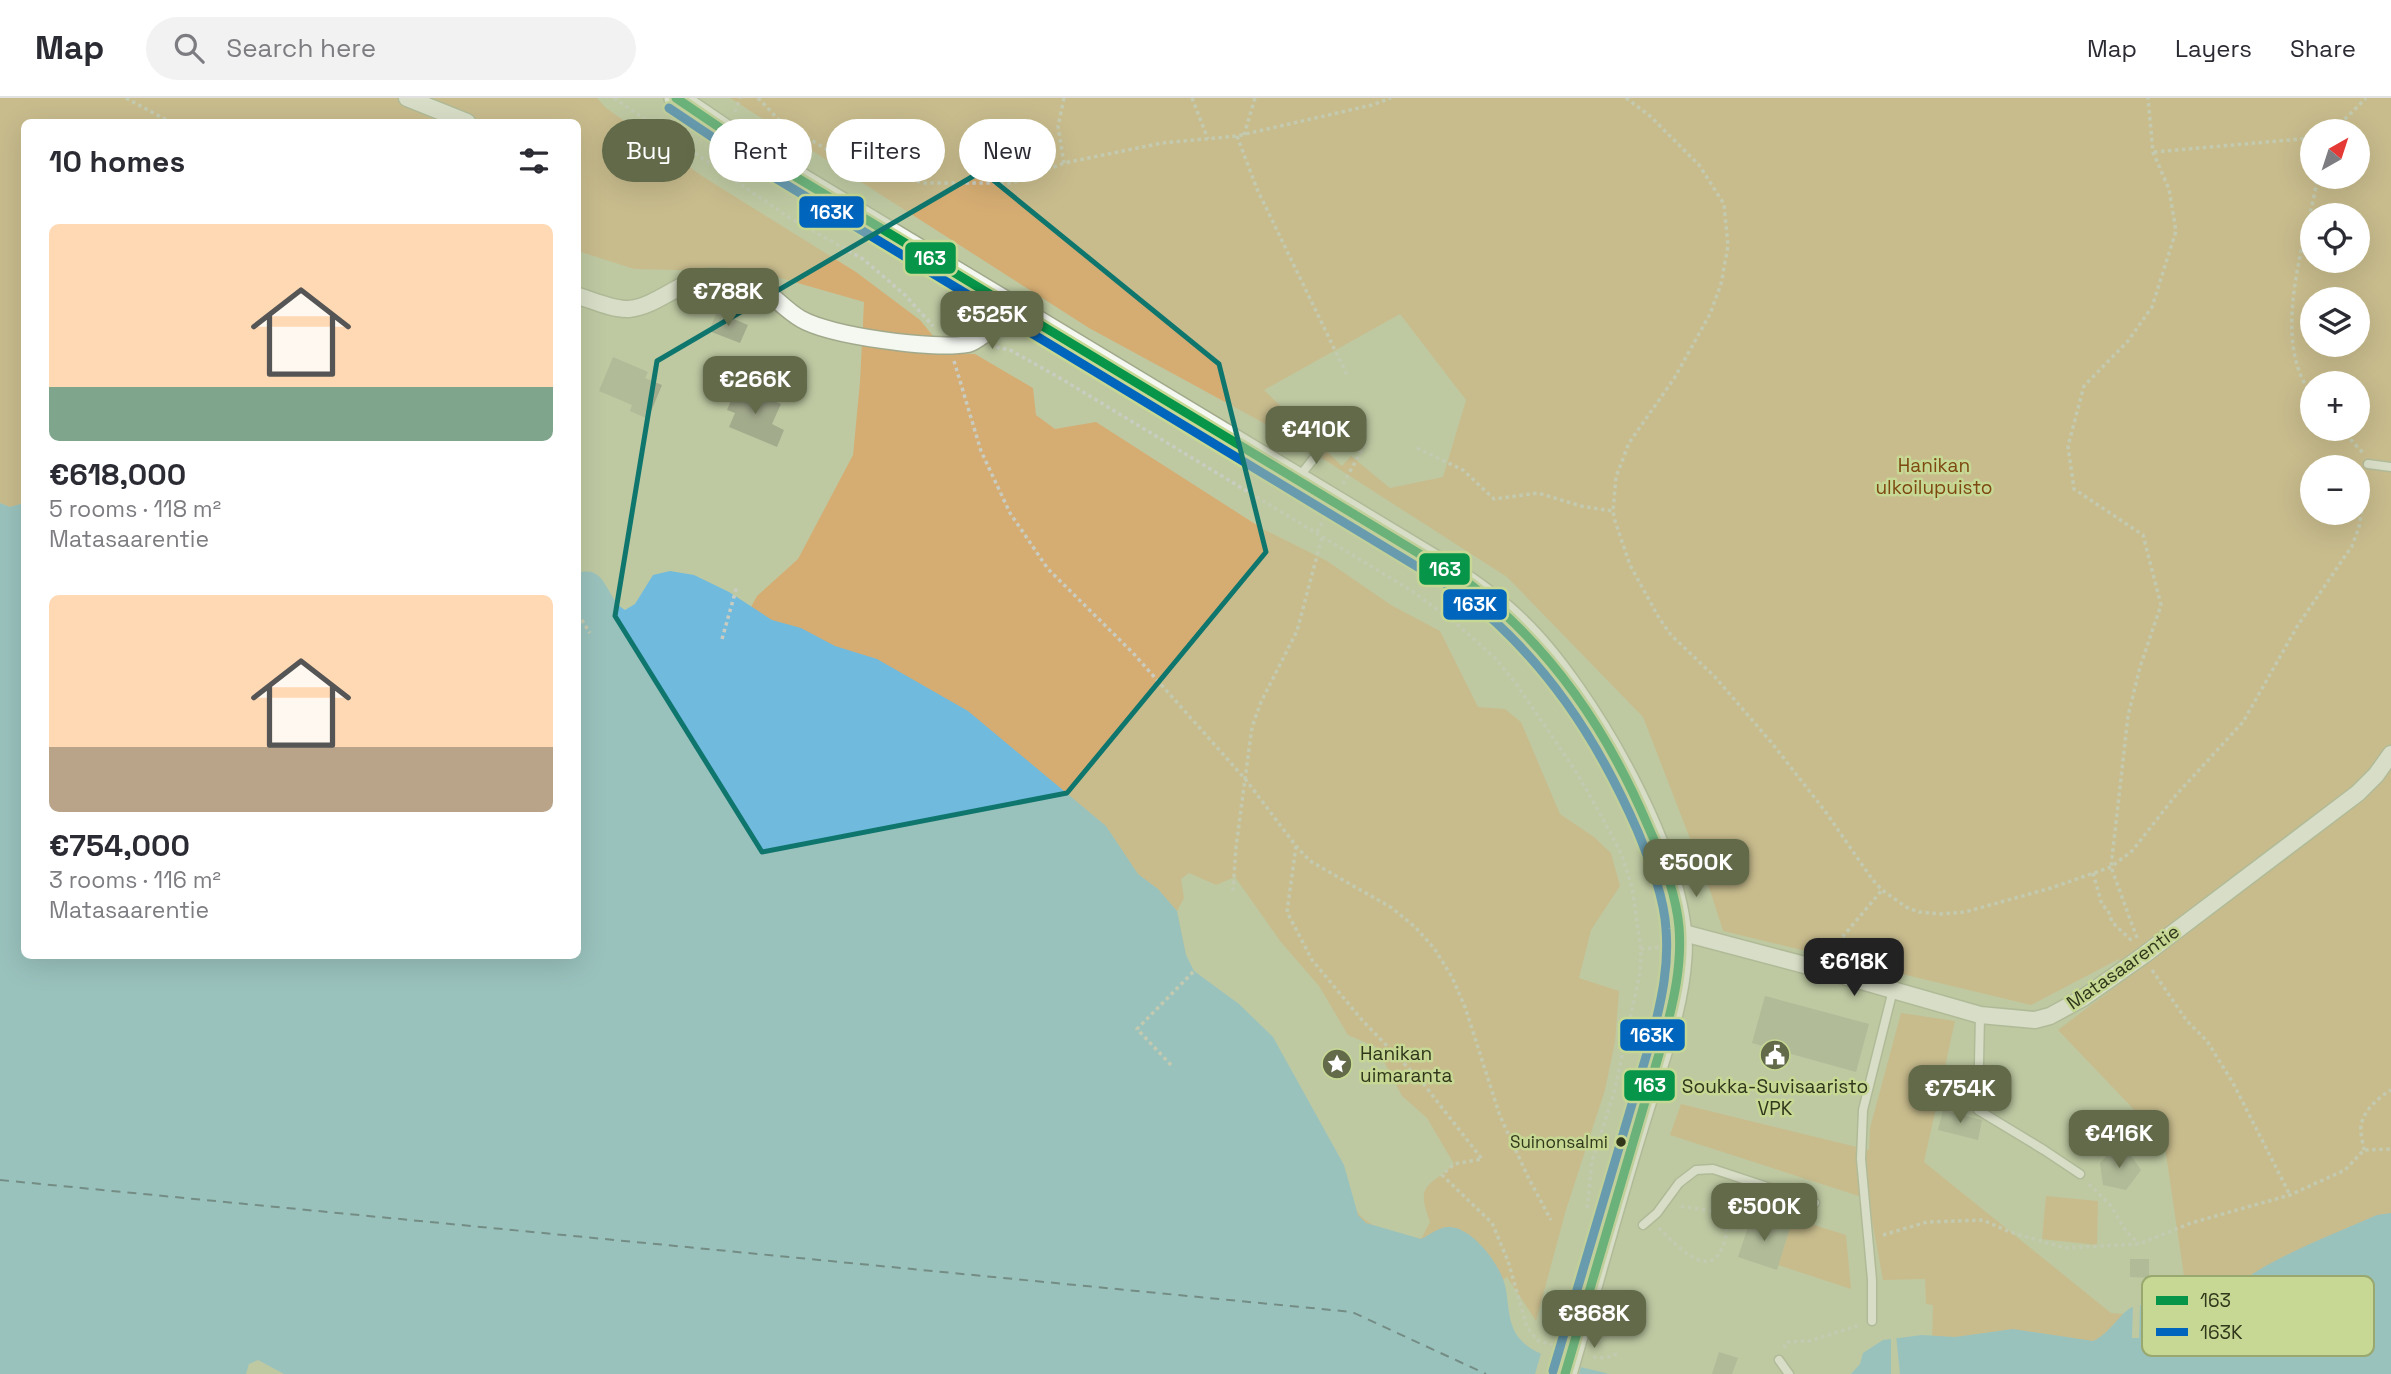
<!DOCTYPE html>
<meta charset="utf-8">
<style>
:root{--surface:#fff;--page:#f2f2f3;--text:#2b2b33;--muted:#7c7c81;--line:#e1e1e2;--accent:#626a4a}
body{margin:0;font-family:"Space Grotesk",sans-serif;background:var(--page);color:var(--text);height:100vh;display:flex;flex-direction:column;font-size:26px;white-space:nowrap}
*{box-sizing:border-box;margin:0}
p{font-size:23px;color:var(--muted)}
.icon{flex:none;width:38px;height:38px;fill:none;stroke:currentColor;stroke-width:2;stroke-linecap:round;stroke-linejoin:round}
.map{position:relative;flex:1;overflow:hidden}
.drawer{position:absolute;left:21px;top:21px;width:560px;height:840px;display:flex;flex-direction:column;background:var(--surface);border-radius:10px;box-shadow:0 7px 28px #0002}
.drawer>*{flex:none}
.hud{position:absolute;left:602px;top:21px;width:665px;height:63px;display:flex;gap:14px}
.needle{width:46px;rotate:39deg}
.tools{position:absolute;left:2300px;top:21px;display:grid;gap:14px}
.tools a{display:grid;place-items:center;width:70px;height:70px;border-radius:50%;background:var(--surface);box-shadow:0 7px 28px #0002;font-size:35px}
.price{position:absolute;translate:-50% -60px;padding:0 16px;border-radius:14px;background:var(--accent);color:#fff;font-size:23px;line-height:46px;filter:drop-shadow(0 2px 4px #0008)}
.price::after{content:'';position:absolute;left:50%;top:42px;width:21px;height:16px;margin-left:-10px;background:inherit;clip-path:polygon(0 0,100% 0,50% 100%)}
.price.current{background:#222;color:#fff}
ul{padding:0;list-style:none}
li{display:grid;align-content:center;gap:14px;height:371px;padding:0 28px}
li span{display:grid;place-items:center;height:217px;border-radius:10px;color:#555}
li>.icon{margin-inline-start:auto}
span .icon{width:126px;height:126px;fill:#fffc;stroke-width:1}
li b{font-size:30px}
h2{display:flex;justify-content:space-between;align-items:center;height:84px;padding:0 28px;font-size:30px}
.pill{padding:0 24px;border-radius:32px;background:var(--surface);box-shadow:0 7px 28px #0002;font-size:24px;line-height:63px}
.pill.current{background:var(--accent);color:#fff}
header{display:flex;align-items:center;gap:42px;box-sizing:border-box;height:98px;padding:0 35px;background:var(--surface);border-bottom:2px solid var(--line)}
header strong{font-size:33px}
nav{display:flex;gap:38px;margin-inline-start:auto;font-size:24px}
.search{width:490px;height:63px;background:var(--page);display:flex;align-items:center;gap:18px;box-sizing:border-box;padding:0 24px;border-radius:38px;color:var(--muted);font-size:26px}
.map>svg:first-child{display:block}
</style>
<header>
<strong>Map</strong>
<div class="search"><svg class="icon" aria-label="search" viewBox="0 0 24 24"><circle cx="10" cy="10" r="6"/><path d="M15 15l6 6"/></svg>Search here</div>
<nav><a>Map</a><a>Layers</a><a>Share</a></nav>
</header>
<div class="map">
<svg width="2391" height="1276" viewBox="0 0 2391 1276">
<rect width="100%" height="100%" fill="#bec9a2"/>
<path fill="#d5ad73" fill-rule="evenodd" d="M0 0H597L606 10 702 78 856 174 920 222 947 255 975 256 1033 290 1036 317 1055 331 1096 324 1263 431 1327 463 1391 507 1440 533 1478 609 1505 611 1521 624 1560 716 1594 739 1611 755 1620 788 1591 832 1579 880 1619 893 1615 944 1605 992 1566 1112 1536 1223 1507 1179 1494 1187 1363 1169 1354 1108C1365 1132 1397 1134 1421 1141L1430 1124C1415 1084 1429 1090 1454 1066L1427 1020 1402 998 1376 949 1348 937 1319 888 1280 843 1235 779 1216 787 1189 775 1181 781 1184 800 1177 813 1186 857 751 509 757 498 798 461 853 357 860 284 864 204 759 174 634 171 578 153V24H24V405L10 409 0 405Z
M730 0H2391V1276H2293L2191 1225 2164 1043 2058 932 2127 880 2119 861 2031 907 1723 833 1711 795 1643 619 1507 479 1286 337 1089 230ZM2312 33H2357V79H2312ZM2312 117H2357V163H2312ZM2312 201H2357V247H2312ZM1400 216 1466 302 1443 379 1390 390 1351 358 1342 368 1264 292ZM2312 285H2357V331H2312ZM2312 369H2357V415H2312Z
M1901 915 1955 923 1924 1064 2111 1215 2125 1216V1276H1931L1933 1207 1926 1206 1925 1181 1883 1182 1868 1101 1670 1037 1681 1006 1869 1052 1870 1030Z
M2046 1098 2098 1103 2097 1147 2042 1141Z
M1785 1118 1846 1137 1851 1191 1778 1167 1790 1130 1783 1128Z"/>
<path fill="#70badd" d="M0 405 10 409 24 405V858H578V475C607 466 606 502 625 512L635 506 653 477 670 473 694 477 729 494 772 522 801 530 835 548 877 561 968 613 1106 728 1138 776 1158 791 1177 813 1186 857 1194 873 1239 906 1273 939 1344 1067 1358 1117 1366 1125 1421 1141C1429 1137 1441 1128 1450 1129 1472 1130 1498 1164 1504 1184 1510 1203 1506 1225 1520 1241 1536 1261 1584 1269 1609 1276H284L258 1262 249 1266 246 1276H0Z
M2391 1115V1276H1851L1860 1266 1863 1255 1883 1242 1922 1237 1955 1239 2013 1231 2093 1243C2110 1236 2122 1212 2133 1209 2162 1200 2172 1230 2193 1224 2216 1218 2228 1193 2246 1180 2286 1154 2333 1136 2377 1117Z"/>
<path fill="#bec9a2" d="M2133 1208H2140L2139 1240H2132Z
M1891 1237H1896L1900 1276H1891Z
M1542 1252 1582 1265 1579 1276H1535Z"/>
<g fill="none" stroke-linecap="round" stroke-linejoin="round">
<path stroke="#1c4561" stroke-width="2" stroke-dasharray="9 7" stroke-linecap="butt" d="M0 1082 1352 1214 1486 1276"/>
</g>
<path fill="#a3ab8d" d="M717 214 748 227 740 245 709 233Z
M613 259 648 274 645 280 662 287 648 321 630 313 632 307 599 293Z
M737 288 781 306 772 326 784 332 777 349 729 329 735 315 727 312Z
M1765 898 1869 926 1856 974 1752 945Z
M1943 1012 1982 1022 1978 1042 1938 1032Z
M2112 1052 2130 1056 2141 1072 2126 1092 2103 1087 2100 1065Z
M1752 1117 1790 1130 1777 1172 1738 1159Z
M2130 1161H2149V1180L2130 1179Z
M1719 1254 1738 1260 1732 1276H1712Z"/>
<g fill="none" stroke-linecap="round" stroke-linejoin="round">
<g stroke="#a1a98b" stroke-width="11">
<path id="lane" d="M2368 366 2391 369
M1299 379 1322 350
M1980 917 1978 1012 2044 1052 2080 1076
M1643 1127 1657 1115 1679 1085 1696 1072 1713 1071 1815 1105
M1872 1223V1182L1861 1061 1863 1012 1893 892
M1779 1262 1789 1276"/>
</g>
<g stroke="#a1a98b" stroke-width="19">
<path id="street" d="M407 0 467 24
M578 198C592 202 613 212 629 211 660 208 686 176 718 179 728 180 740 180 750 184 769 191 783 211 801 221 830 238 935 252 968 246 980 243 1004 219 1015 211
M1680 834 1816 870 1980 917 2035 922 2050 918 2083 900 2144 857 2358 695 2376 677 2391 656"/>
</g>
<g stroke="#a1a98b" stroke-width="26">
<path id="secondary" d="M676 0 763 59 1443 469C1469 486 1496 504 1519 527 1585 590 1687 766 1680 859 1677 909 1658 960 1643 1008 1621 1077 1602 1147 1582 1217"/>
</g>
<path stroke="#c9ccc1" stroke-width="3.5" stroke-dasharray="3.5 3.5" stroke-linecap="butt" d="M126 0 170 24
M614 0 790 120 863 161 905 197 933 228
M758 0 780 23 831 54 923 85H1012L1064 65 1162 45 1237 38 1372 7 1391 0
M1064 0 1058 28 1064 65
M1192 0 1208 41
M1626 0 1650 18 1699 67 1724 106 1728 148 1721 186 1710 216 1675 279 1629 345 1616 379 1613 413 1615 423 1630 467 1659 520 1671 537 1715 579 1771 644 1825 713 1872 781 1882 792 1906 809 1919 814 1941 816 1965 814 2051 790 2111 769 2132 753 2176 697 2243 624 2298 527 2352 448 2359 429 2367 380
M735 14 740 0
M2337 33 2344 22 2366 0
M1244 37 1255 0
M1237 38 1257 91 1347 277
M2154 54 2312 40
M996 249 1010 252 1060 280 1412 493 1458 527 1495 560 1517 587 1575 672 1599 714 1621 755 1632 789 1641 851 1640 875 1614 995 1592 1063 1587 1113
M954 263 981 353 1010 415 1048 471 1133 555 1246 682 1296 748 1310 763 1392 810 1415 829 1434 850 1452 879 1465 909 1500 1018 1529 1081 1551 1122
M2312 297C2269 240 2306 143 2318 79
M2341 331 2363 355
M1417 350 1463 372 1494 401 1538 395 1581 408 1612 413
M1343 386 1364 348
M1317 434 1324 421
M578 516 590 535
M722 541 737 488
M1296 748 1287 814 1312 862 1362 922 1422 984 1482 1061 1454 1066 1442 1077 1492 1125 1508 1163 1527 1229 1537 1242 1552 1247
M2093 775 2102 807 2108 812 2112 824 2132 843
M1233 793 1236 749 1252 629 1261 604 1297 533 1322 439
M2137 840 2111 769 2128 618 2140 569 2161 507 2143 437 2074 391 2068 348 2084 288 2128 243 2152 209 2176 133 2169 91 2153 54 2148 0
M1641 851 1660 849
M1829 855 1882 792
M2152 872 2187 923 2207 943 2233 985 2290 1097
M1171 967 1137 931 1194 873
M1390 984H1422
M2364 1052C2363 1045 2360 1035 2361 1028 2363 1013 2379 999 2391 992
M2089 1086 2111 1108 2126 1133 2139 1146
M1659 1130C1672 1143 1708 1184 1722 1150 1726 1141 1728 1131 1726 1122L1712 1113 1679 1108
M1883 1137 1927 1124 1983 1122 2010 1134 2065 1150 2139 1146 2191 1125 2290 1097 2345 1072 2364 1052 2391 1051
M1784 1250 1786 1244 1809 1243 1860 1227
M1593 1259 1605 1260 1617 1256"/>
<use href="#lane" stroke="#f5f7f1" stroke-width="8"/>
<use href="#street" stroke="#f5f7f1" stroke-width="16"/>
<use href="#secondary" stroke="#f5f7f1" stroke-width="23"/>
<g stroke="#a1a98b" stroke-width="26" stroke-linecap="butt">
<path id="secondary-bridge" d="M1565 1276 1582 1217"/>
</g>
<use href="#secondary-bridge" stroke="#f5f7f1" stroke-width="23"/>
<g stroke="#c6d893" stroke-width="14">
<path id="bus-1" d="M676 0 763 59 1471 487C1553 552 1607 632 1648 728 1662 759 1676 795 1679 829 1682 867 1674 902 1664 939L1565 1276"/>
</g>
<g stroke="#c6d893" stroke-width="14">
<path id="bus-2" d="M669 10 757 69 1464 497C1545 561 1597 640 1638 734 1650 764 1664 798 1666 831 1669 867 1662 900 1653 935L1553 1273"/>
</g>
<use href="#bus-1" stroke="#079549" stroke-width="9"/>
<use href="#bus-2" stroke="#0065bd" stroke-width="9"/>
</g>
<path d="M0 0H2391V1276H0ZM982 73 1219 266 1266 454 1067 695 762 754 615 518 657 263Z" fill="#bec9a2" fill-opacity=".55" fill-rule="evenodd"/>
<path fill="none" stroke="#0f766e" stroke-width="5" stroke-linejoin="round" d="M982 73 1219 266 1266 454 1067 695 762 754 615 518 657 263Z"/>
<defs>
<g id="civic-disc" transform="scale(1.575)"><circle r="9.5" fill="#626a4a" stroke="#c6d893"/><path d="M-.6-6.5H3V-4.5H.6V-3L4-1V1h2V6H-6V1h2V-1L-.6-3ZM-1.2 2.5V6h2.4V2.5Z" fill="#fff"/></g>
<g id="sight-disc" transform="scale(1.575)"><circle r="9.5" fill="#626a4a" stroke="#c6d893"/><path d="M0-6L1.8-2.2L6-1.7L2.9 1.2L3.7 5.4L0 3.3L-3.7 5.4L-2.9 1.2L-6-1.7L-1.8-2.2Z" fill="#fff"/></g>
</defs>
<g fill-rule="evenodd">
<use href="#civic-disc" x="1775" y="957"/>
<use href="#sight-disc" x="1337" y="966"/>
</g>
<circle fill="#31371b" stroke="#c6d893" stroke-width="2.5" cx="1621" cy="1044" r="6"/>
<g text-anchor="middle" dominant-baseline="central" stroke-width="5" stroke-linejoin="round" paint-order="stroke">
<g font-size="17" fill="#31371b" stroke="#c6d893" text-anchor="end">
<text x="1608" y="1044">Suinonsalmi</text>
</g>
<g font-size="19" fill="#7e4811" stroke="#c6d893">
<text x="1934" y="367">Hanikan<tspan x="1934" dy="22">ulkoilupuisto</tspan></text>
</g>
<g font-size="19" fill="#31371b" stroke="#c6d893">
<text transform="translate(2123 869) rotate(-35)">Matasaarentie</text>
</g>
<g font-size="19" fill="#31371b" stroke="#c6d893" text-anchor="start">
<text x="1360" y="955">Hanikan<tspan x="1360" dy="22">uimaranta</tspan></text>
<text x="1775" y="988" text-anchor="middle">Soukka-Suvisaaristo<tspan x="1775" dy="22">VPK</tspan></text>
</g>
</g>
<rect x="2142" y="1178" width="232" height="80" rx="10" fill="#c6d893" stroke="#99a86f" stroke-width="2"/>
<rect x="2156" y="1198" width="32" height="9" fill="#079549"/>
<rect x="2156" y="1230" width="32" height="8" fill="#0065bd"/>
<g font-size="19" fill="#31371b">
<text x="2200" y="1209">163</text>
<text x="2200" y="1241">163K</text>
</g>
<g stroke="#c6d893" stroke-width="2.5">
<rect x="798" y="97" width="67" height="34" rx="7" fill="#0065bd"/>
<rect x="904" y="143" width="53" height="34" rx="7" fill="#079549"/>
<rect x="1418" y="454" width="53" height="34" rx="7" fill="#079549"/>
<rect x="1442" y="490" width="66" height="33" rx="7" fill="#0065bd"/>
<rect x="1619" y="920" width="67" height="34" rx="7" fill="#0065bd"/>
<rect x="1623" y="971" width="53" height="33" rx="7" fill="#079549"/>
</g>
<g font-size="19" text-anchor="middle" font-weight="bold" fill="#fff">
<text x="832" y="121">163K</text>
<text x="930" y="167">163</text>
<text x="1445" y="478">163</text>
<text x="1475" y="513">163K</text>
<text x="1652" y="944">163K</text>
<text x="1650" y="994">163</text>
</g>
</svg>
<div class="tools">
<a><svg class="needle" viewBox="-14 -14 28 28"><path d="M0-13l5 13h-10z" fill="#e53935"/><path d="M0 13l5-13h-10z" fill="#7c7c81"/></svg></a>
<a><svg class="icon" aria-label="locate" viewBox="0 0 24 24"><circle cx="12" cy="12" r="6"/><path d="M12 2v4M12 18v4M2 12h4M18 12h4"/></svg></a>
<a><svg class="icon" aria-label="layers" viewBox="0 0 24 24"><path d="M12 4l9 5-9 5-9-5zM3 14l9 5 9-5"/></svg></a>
<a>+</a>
<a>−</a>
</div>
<b class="price" style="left:728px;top:230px">€788K</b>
<b class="price" style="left:992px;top:253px">€525K</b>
<b class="price" style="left:755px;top:318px">€266K</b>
<b class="price" style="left:1316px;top:368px">€410K</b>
<b class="price" style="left:1696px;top:801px">€500K</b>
<b class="price current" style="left:1854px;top:900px">€618K</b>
<b class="price" style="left:1960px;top:1027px">€754K</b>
<b class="price" style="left:2119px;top:1072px">€416K</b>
<b class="price" style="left:1764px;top:1145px">€500K</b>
<b class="price" style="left:1594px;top:1252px">€868K</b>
<div class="hud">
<a class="pill current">Buy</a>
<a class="pill">Rent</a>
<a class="pill">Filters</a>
<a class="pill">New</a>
</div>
<section class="drawer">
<h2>10 homes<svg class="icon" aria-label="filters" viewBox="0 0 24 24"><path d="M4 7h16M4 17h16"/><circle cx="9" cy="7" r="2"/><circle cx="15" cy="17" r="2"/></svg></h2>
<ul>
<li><span style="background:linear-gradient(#ffd9b3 75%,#7fa58c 0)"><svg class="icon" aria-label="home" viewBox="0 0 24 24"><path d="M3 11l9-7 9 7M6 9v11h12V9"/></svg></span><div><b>€618,000</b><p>5 rooms · 118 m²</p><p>Matasaarentie</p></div></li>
<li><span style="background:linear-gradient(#ffd9b3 70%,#b9a48a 0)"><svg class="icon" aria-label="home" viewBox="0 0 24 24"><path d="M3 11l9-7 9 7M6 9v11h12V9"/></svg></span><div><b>€754,000</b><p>3 rooms · 116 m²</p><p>Matasaarentie</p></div></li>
</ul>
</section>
</div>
